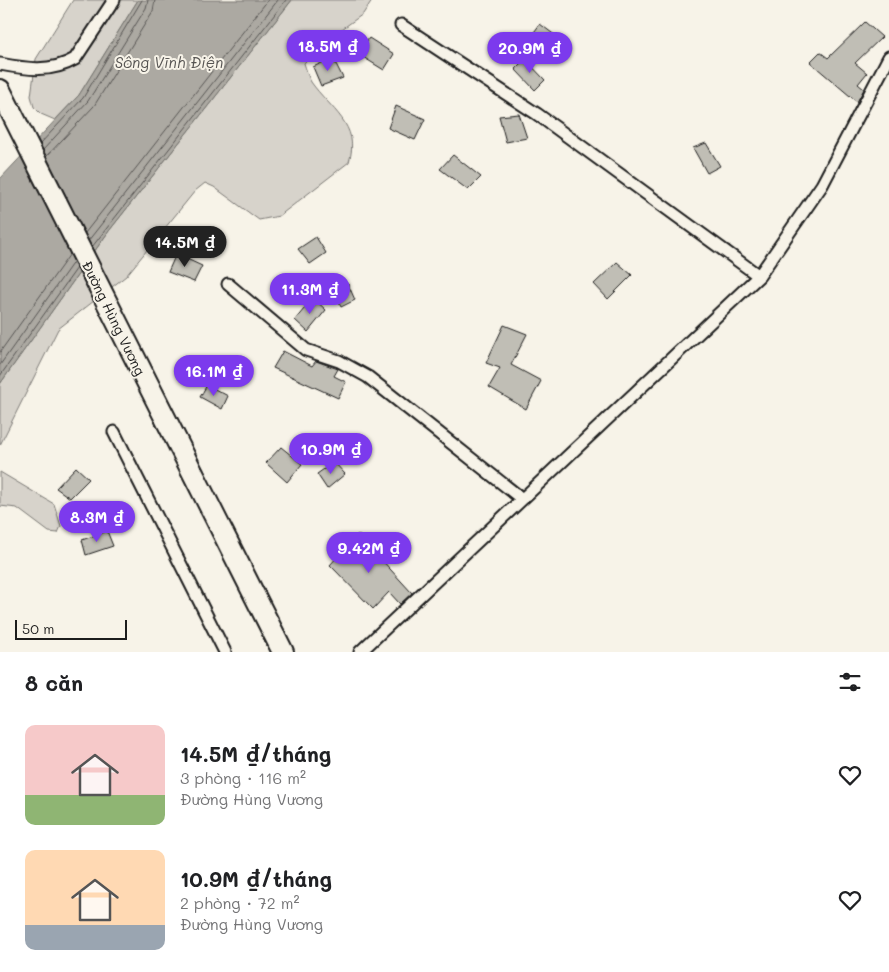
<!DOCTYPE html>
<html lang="vi">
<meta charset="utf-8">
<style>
:root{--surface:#fff;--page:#f6f6f6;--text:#202124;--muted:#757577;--accent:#7c3aed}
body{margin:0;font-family:Mali,sans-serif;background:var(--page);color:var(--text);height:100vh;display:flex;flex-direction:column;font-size:19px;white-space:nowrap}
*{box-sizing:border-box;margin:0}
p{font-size:16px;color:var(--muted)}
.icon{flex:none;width:28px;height:28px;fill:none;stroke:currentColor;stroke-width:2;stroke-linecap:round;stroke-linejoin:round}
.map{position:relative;height:652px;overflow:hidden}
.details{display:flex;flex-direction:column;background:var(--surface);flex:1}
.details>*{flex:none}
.scale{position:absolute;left:15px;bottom:12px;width:112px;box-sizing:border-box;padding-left:5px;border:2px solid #1c1c1c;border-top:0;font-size:14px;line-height:18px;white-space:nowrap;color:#1c1c1c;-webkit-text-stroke:4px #f7f3e8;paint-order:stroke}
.price{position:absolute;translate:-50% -42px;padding:0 11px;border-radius:18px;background:var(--accent);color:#fff;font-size:16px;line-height:32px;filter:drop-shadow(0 1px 2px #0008)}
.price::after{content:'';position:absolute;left:50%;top:30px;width:15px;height:11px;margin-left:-8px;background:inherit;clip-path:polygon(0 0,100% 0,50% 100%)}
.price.on{background:#222;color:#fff}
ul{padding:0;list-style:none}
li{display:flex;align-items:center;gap:15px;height:125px;padding:0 25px}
li span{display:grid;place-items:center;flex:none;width:140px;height:100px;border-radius:10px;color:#555}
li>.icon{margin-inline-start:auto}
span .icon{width:60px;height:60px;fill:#fffc;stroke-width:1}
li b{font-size:21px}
h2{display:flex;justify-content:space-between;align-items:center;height:60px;padding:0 25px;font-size:21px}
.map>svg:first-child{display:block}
</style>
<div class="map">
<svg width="889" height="652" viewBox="0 0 889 652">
<rect width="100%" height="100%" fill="#f7f3e8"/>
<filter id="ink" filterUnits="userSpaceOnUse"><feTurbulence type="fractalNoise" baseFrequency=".02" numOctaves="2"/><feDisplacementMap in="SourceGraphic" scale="10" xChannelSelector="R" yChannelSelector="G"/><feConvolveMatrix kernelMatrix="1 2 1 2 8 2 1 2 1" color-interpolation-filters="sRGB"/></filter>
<g filter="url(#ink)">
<path fill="#d7d3cb" stroke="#7a7874" d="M73 0H138L79 95 55 120 41 114 34 107 31 96 36 59Z
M292 0H372L363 14 335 34 304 63C306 69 308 77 311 82 330 109 361 125 349 162L279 216 259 220 214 187 205 183 195 191 126 276 58 329 0 445V384L109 231Z
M0 472 54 504 61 526 58 533 49 532 17 508 0 506Z"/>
<path fill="#aca9a2" stroke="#72716c" d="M138 0H292L109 231 0 384V179L79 95Z"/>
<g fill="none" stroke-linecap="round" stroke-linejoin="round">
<path stroke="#565452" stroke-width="1" d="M40 144 83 98 142 0
M43 150 88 101 146 8 148 0
M46 157 94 106 153 11 155 0
M85 233 268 0
M88 241 278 0
M92 247 286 0
M0 352 70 254
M0 365 74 261
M0 376 77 268"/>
</g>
<path fill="#c0beb5" stroke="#1c1c1c" d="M865 22 882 37 855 63 867 73 858 84 864 89 857 102 810 62 820 52 828 58Z
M540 24 568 45 557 61 529 39Z
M369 38 394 54 384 70 358 54Z
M333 58 343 78 321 86 313 67Z
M525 59 545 80 535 90 515 69Z
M396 106 425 119 415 140 388 128Z
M519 114 527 138 506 142 499 116Z
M706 143 720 166 707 173 693 148Z
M453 155 481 177 468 190 440 169Z
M316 237 326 253 310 264 298 249Z
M176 254 202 266 194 282 168 272Z
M617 262 632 275 608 299 594 284Z
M348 284 355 300 341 307 332 289Z
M313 298 326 310 308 332 295 320Z
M504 325 527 334 511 365 541 381 526 409 489 387 500 368 486 363Z
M283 351 312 366 316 361 338 369 334 376 346 382 338 398 273 368Z
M207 385 228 396 222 409 200 397Z
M281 447 302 464 287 482 266 463Z
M334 462 345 474 327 489 317 474Z
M76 467 89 479 70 498 56 488Z
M107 531 113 546 86 555 82 540Z
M358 534 412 593 400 604 389 592 373 609 330 565Z"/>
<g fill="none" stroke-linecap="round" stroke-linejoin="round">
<g stroke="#1c1c1c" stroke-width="15">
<path id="minor" d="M401 25 537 114 759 276
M0 64C26 69 51 73 75 59L114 0
M228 284 306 350 339 361 368 377 522 499
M114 432 225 652
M360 652 759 276 822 185 889 57"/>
</g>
<g stroke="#1c1c1c" stroke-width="24">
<path id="trunk" d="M0 90 283 652"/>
</g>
<use href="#minor" stroke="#f7f3e8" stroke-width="11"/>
<use href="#trunk" stroke="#f7f3e8" stroke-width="20"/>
</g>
</g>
<g text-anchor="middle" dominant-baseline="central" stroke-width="4" stroke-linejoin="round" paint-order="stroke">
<g font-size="14" fill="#1c1c1c" stroke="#f7f3e8">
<text transform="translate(114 318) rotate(64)">Đường Hùng Vương</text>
</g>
<g font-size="15" font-style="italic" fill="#565452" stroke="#f7f3e8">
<text x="169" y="62">Sông Vĩnh Điện</text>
</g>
</g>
</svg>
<div class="scale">50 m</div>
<b class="price" style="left:328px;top:72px">18.5M ₫</b>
<b class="price" style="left:530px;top:74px">20.9M ₫</b>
<b class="price on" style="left:185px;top:268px">14.5M ₫</b>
<b class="price" style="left:310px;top:315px">11.3M ₫</b>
<b class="price" style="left:214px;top:397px">16.1M ₫</b>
<b class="price" style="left:331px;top:475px">10.9M ₫</b>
<b class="price" style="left:97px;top:543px">8.3M ₫</b>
<b class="price" style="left:369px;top:574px">9.42M ₫</b>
</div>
<section class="details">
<h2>8 căn<svg class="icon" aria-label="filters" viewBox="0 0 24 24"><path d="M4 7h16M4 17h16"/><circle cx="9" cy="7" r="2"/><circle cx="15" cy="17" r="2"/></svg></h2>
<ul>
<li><span style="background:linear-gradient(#f6c9c9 70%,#8fb573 0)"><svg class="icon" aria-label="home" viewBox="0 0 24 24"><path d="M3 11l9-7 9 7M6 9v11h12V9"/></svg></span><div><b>14.5M ₫/tháng</b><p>3 phòng · 116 m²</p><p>Đường Hùng Vương</p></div><svg class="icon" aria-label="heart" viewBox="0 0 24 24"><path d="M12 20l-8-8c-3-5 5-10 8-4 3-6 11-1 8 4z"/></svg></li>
<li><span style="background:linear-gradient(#ffd9b3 75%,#9aa5b1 0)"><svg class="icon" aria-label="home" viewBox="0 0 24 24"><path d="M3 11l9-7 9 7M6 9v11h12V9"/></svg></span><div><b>10.9M ₫/tháng</b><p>2 phòng · 72 m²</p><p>Đường Hùng Vương</p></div><svg class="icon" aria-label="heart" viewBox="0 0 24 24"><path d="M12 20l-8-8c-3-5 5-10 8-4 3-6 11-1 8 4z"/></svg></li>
</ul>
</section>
